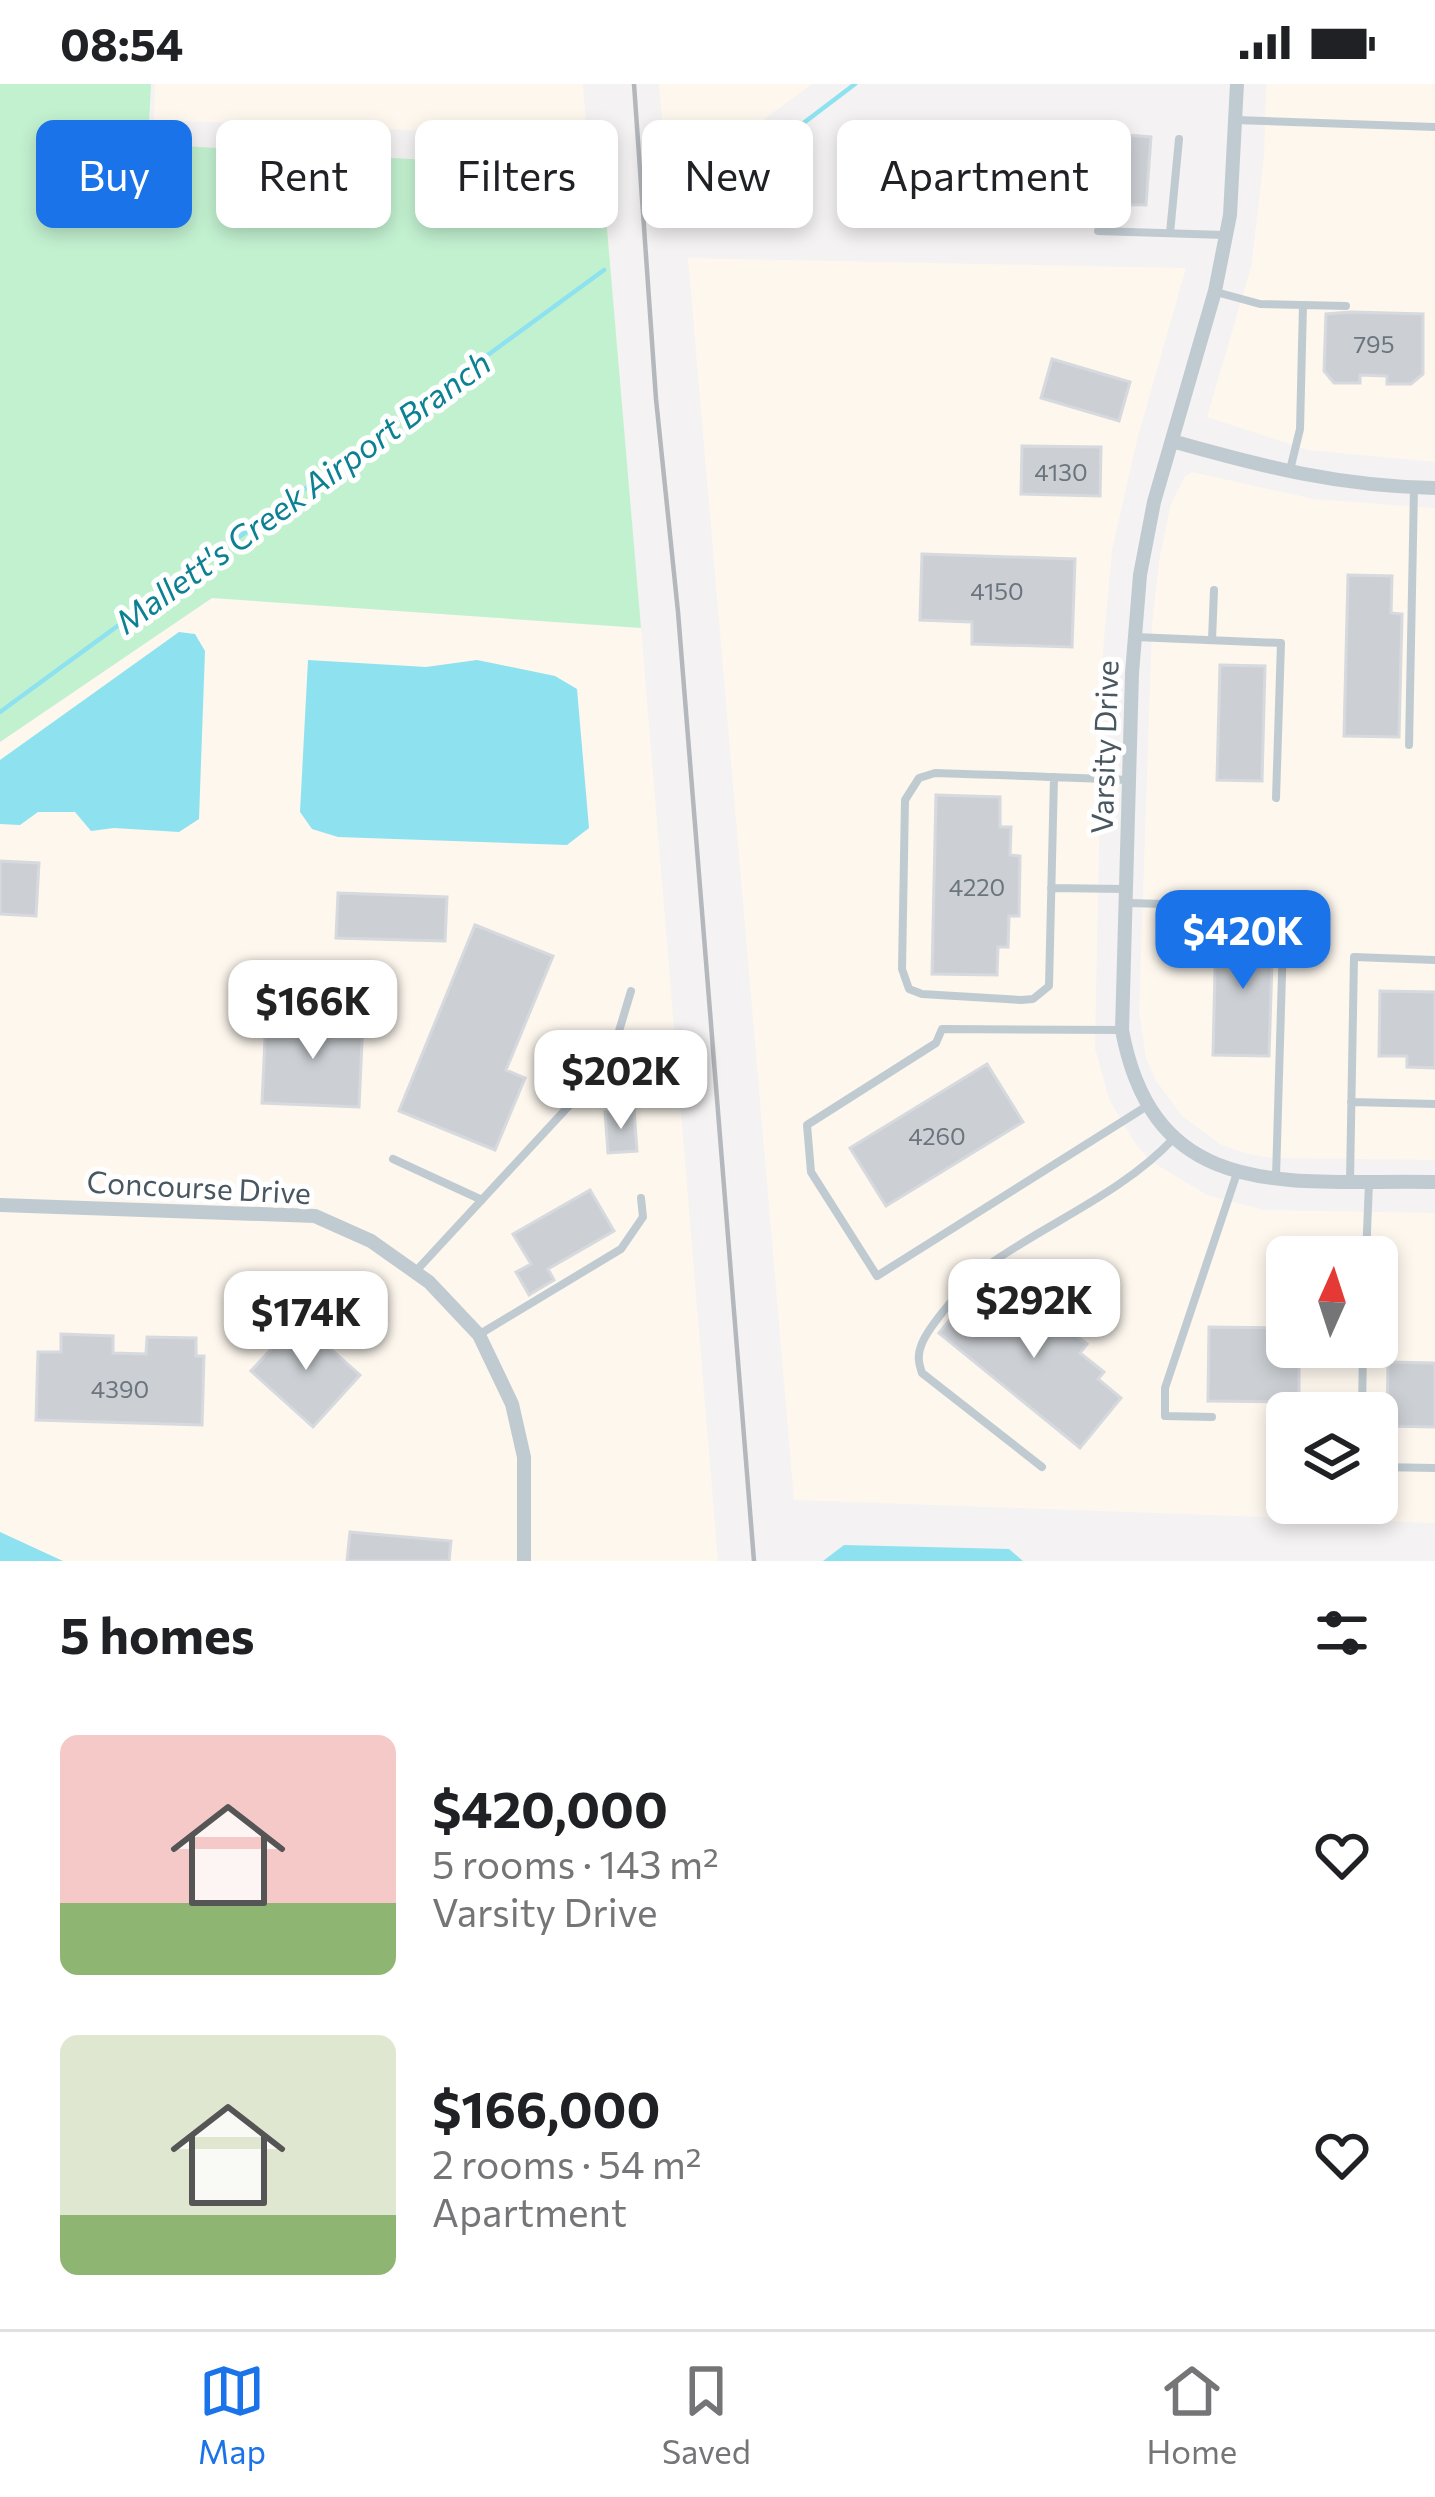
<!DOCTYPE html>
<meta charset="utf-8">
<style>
:root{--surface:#fff;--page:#f2f2f2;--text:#202124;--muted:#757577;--line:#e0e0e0;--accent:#1a73e8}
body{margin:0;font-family:Commissioner,sans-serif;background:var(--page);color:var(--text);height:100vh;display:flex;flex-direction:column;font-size:45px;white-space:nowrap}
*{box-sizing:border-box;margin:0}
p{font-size:39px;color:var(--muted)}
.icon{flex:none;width:66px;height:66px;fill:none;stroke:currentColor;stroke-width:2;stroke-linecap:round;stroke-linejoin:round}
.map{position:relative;height:1477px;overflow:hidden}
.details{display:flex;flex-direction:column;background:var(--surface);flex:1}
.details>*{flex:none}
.top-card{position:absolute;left:36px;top:36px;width:1365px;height:108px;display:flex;gap:24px}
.needle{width:78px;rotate:3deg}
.tools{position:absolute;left:1266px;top:1152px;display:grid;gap:24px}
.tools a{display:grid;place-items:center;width:132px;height:132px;border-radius:18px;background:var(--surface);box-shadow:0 6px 18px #0003;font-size:60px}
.price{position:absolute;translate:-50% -102px;padding:0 27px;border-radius:24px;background:#fff;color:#222;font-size:39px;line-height:78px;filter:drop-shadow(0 3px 6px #0008)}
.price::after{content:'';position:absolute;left:50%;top:72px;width:36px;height:27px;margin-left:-18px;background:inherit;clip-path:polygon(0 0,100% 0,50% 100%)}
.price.on{background:var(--accent);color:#fff}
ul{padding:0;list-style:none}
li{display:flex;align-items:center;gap:36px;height:300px;padding:0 60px}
li span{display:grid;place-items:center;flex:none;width:336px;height:240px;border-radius:18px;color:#555}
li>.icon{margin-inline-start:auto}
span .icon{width:144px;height:144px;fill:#fffc;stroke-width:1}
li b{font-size:51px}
h2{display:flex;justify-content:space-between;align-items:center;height:144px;padding:0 60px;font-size:51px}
.pill{padding:0 42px;border-radius:18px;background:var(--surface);box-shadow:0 6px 18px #0003;font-size:42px;line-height:108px}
.pill.on{background:var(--accent);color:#fff}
.status{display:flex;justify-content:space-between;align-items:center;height:84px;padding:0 60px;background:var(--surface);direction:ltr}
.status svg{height:33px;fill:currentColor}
.dock{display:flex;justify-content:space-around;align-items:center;height:168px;border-top:3px solid var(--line);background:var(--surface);font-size:33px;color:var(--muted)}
.dock a{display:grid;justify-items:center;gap:6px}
.dock .on{color:var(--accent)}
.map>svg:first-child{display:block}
</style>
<div class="status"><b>08:54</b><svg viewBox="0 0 49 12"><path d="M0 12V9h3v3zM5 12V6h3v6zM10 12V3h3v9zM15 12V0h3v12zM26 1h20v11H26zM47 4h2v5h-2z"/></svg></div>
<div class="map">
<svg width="1435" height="1477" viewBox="0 0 1435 1477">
<rect width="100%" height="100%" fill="#f4f2f2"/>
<path fill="#fdf7ee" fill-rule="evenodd" d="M155 0H583L587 53 154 36Z
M659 0H812L668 106Z
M1266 0H1435V378L1308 366 1207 333 1251 183 1264 74Z
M688 174 1186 184 1137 356 1112 466 1103 567 1095 964 1109 1015 1133 1056 1149 1076 1207 1111 1264 1126 1435 1129V1439L794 1416ZM1287 1173H1377V1263H1287ZM1287 1329H1377V1419H1287Z
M1192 388 1314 415 1435 424V1076L1271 1074 1244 1069 1220 1060 1182 1032 1155 995 1146 974 1139 928 1152 540 1159 477 1171 419 1185 392Z
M212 514 641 544 718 1477H0V658Z"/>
<path fill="#c2f1d0" d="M0 0H151L148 60 602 86 641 544 212 514 0 658Z"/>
<path fill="#8ee2ef" d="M179 548 195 550 205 567 199 735 179 748 114 744 91 747 75 728H38L20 741 0 740V676Z
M308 576 426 583 477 576 555 592 577 605 589 744 567 761 338 753 312 745 300 728Z
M0 1448 63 1477H0Z
M844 1461 1009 1465 1023 1477H823Z"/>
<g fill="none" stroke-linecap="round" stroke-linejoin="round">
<path stroke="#8ee2ef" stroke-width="4.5" d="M677 135 855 0
M0 628 604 186"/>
</g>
<path fill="#ccd0d4" stroke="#d6d9dd" stroke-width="3" d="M1089 48 1151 53 1146 121 1083 120Z
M1351 228 1423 230V290L1411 300H1387V292L1360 291V299H1334L1324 287 1326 230Z
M1052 275 1130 298 1119 337 1041 314Z
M1022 362 1101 363 1100 412 1021 410Z
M922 470 1075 475 1072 563 972 560V538L920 536Z
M1348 491 1392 492 1391 529 1402 530 1399 653 1344 652Z
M1220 581 1265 582 1262 697 1217 696Z
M936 711 1000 713V743H1011L1010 771 1020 772 1019 832H1009L1008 863H998L997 891 932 890Z
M0 777 39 779 36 832 0 830Z
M338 809 447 813 445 857 336 854Z
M475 841 553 872 506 986 525 994 495 1066 399 1027Z
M1216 844 1273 846 1269 972 1213 971Z
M1380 907 1435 908V984L1407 983V972H1379Z
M266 933 363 936 359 1023 262 1019Z
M987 980 1023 1038 886 1122 850 1064Z
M634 1026 637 1067 608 1069 605 1028Z
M590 1106 614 1147 548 1185 554 1196 529 1211 516 1188 531 1180 513 1150Z
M979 1200 1003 1219 1010 1211 1033 1229 1039 1222 1087 1260 1080 1269 1104 1288 1098 1295 1121 1314 1080 1364 939 1249Z
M298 1236 360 1291 313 1343 251 1287Z
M1209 1243 1287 1244V1263H1299V1318L1208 1317Z
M61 1250 113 1252V1269L146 1270 147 1253 196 1254V1272H204L202 1341 36 1336 38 1268H61Z
M1388 1278 1435 1279V1343L1387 1342Z
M350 1448 451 1457 449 1477H347Z"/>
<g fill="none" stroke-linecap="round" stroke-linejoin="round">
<path stroke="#c0cbd1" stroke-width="8" d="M1236 36 1435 43
M1098 147 1224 151
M1170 149 1179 55
M1216 208 1260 220 1346 222
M1290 386 1300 345 1303 221
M1135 553 1281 559 1276 714
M1212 556 1214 506
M1409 661 1414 404
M1054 693 1049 902 1033 915 1021 916 922 910 909 905 902 885 905 716 919 694 935 689C999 691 1063 693 1127 696
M1051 804 1124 805
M1127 819 1284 823 1276 1093
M1121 946 942 945 936 959 807 1041 811 1088 877 1192 1147 1022
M1351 1018 1435 1020
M393 1075 482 1116
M1350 1096 1354 873 1435 876
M1366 1173 1369 1098
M416 1187 591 998 613 967 631 907
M480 1250 621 1165 643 1133 641 1114
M1362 1329 1363 1263
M1212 1333 1165 1332V1304L1237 1089
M1042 1383 922 1289C919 1280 917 1272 921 1262 927 1243 970 1194 987 1182 1047 1139 1123 1109 1174 1054
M1377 1383 1435 1384"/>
<path stroke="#c0cbd1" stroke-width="14" d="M1237 0 1230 131 1215 207 1154 418 1140 491 1132 589 1122 946C1155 1123 1294 1095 1435 1098
M1172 357C1264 383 1338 402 1435 404
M0 1121 315 1132 371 1157 429 1198 479 1251 512 1320 524 1373V1477"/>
<path stroke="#b4b8bc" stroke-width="4.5" d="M634 0 656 315 678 528 754 1477"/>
</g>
<g text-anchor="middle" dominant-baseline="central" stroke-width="10" stroke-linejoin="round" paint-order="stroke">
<g font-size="24" fill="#6a757d">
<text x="1374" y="259">795</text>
<text x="1061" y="387">4130</text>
<text x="997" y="506">4150</text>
<text x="977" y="802">4220</text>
<text x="937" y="1051">4260</text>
<text x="120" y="1304">4390</text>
</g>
<g font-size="30" fill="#495760" stroke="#fff">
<text transform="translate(1103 663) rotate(-88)">Varsity Drive</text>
<text transform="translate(199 1102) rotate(3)">Concourse Drive</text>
</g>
<g font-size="33" font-style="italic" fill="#0b8193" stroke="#fff">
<text transform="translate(302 407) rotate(-36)">Mallett's Creek Airport Branch</text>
</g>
</g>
</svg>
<div class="tools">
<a><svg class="needle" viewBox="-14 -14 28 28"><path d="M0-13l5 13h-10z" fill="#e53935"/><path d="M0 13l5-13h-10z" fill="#757577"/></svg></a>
<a><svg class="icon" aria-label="layers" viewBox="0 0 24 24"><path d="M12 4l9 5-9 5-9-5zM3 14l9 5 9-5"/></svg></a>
</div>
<b class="price on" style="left:1243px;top:908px">$420K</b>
<b class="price" style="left:313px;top:978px">$166K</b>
<b class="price" style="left:621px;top:1048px">$202K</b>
<b class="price" style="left:1034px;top:1277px">$292K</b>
<b class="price" style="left:306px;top:1289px">$174K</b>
<div class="top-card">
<a class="pill on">Buy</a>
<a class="pill">Rent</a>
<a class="pill">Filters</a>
<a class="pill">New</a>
<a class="pill">Apartment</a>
</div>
</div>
<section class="details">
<h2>5 homes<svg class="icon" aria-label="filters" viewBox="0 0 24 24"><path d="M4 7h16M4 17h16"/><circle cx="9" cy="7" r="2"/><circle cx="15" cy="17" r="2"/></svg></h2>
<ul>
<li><span style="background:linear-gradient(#f6c9c9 70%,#8fb573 0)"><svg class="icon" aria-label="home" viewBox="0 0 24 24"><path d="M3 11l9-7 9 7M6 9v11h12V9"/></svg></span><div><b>$420,000</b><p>5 rooms · 143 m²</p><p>Varsity Drive</p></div><svg class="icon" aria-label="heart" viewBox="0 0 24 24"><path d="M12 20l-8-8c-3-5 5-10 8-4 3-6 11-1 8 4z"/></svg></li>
<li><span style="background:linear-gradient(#dfe7d0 75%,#8fb573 0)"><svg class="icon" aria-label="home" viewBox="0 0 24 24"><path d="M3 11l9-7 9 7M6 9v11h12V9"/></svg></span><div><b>$166,000</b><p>2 rooms · 54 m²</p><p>Apartment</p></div><svg class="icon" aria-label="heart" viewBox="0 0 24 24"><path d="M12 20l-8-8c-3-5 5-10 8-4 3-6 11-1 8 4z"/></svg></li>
</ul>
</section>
<nav class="dock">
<a class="on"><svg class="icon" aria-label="map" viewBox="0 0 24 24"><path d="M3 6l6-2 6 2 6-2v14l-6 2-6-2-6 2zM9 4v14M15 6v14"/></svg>Map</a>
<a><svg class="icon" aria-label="saved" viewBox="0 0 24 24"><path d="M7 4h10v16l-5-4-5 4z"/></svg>Saved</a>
<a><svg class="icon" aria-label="home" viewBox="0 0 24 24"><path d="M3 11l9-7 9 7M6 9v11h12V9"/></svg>Home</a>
</nav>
